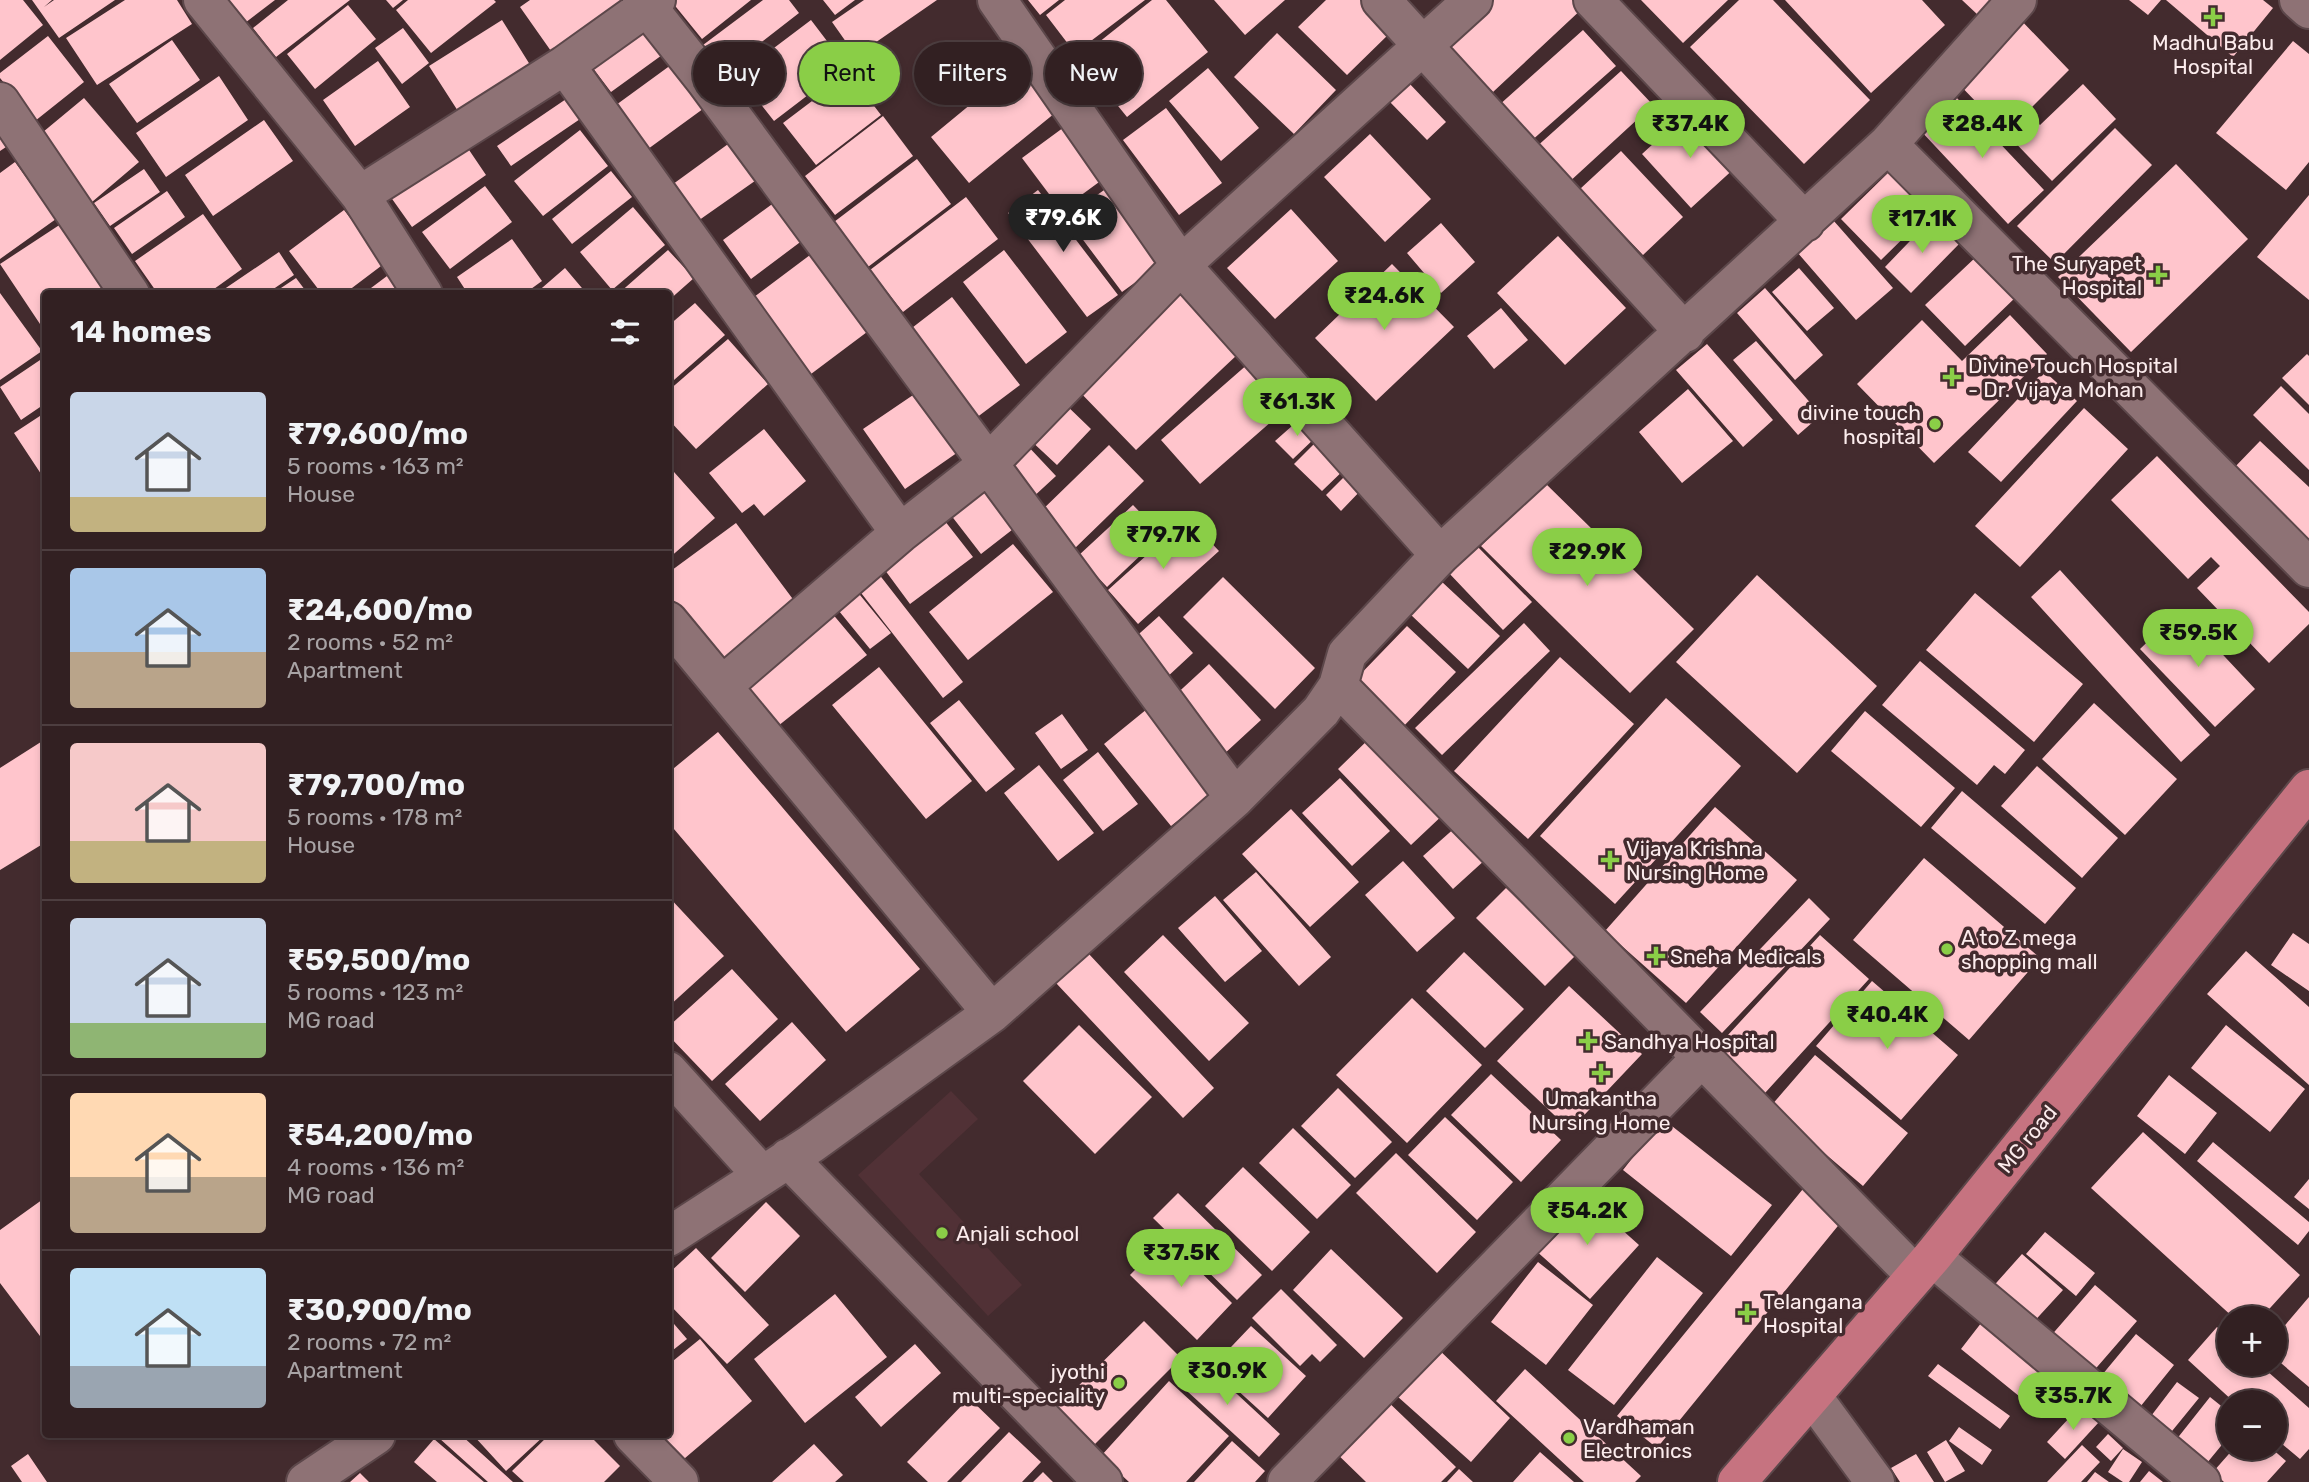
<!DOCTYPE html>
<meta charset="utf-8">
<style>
:root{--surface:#322022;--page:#3a282a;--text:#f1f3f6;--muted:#a8a3a5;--line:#4d3e40;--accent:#8ace47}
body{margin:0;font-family:Rubik,sans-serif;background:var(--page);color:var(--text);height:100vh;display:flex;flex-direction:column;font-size:26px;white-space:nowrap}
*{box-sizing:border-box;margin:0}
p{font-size:23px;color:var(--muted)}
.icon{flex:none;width:38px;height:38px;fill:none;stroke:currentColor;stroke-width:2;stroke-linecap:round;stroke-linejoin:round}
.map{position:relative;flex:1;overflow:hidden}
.details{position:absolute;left:42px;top:290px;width:630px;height:1148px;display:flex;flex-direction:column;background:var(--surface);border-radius:7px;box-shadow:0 4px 10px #0003,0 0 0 2px var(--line)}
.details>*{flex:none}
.top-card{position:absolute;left:693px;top:42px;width:665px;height:63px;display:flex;gap:14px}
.tools{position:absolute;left:2217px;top:1306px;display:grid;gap:14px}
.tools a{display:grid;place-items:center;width:70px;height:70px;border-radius:50%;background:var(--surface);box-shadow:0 4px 10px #0003,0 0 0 2px var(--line);font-size:35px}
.price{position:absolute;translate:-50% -60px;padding:0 16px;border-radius:24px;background:var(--accent);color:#111;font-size:23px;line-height:46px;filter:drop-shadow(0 2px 4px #0008)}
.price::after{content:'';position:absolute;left:50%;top:42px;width:21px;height:16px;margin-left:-10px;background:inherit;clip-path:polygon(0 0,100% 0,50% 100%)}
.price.selected{background:#222;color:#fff}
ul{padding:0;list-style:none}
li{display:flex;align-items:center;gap:21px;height:175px;padding:0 28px}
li+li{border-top:2px solid var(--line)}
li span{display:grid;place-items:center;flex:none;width:196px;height:140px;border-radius:7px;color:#555}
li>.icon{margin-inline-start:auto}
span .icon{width:84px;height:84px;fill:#fffc;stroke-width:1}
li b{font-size:30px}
h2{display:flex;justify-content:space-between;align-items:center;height:84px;padding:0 28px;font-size:30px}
.pill{padding:0 24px;border-radius:32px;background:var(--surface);box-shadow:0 4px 10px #0003,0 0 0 2px var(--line);font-size:24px;line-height:63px}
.pill.selected{background:var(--accent);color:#111}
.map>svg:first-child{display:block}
</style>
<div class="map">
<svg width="2309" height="1482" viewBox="0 0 2309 1482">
<rect width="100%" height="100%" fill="#432b2e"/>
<path fill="#513136" d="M951 1091 978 1119 919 1174 1022 1285 988 1316 858 1175Z"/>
<path fill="#ffc5cc" d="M0 0H23L43 25 0 60Z
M32 0H52L44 7 54 0H115L59 38Z
M125 0H177L192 24 97 85 66 38Z
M225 0H275L241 26Z
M288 0H350L276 57 253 28Z
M386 0H403L393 8Z
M408 0H494L496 2 431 53 396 10Z
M530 0H627L558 61 520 7Z
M674 0H751L702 39 672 2Z
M763 0H789L799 13 723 72 703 45Z
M823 0H855L835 15Z
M864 0H937L856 56 832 22Z
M1028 0H1059L1040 15Z
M1065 0H1145L1075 53 1046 15Z
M1152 0H1166L1208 52 1127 117 1079 58Z
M1214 0H1285L1245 35Z
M1326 0H1361L1392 31 1347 75 1298 27Z
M1490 0H1579L1585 6 1493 92 1445 43Z
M1641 0H1728L1683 43Z
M1739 0H1773L1870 100 1804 164 1690 47Z
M1785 0H1922L1945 25 1871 93Z
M1962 0H1994L1979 16Z
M2129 0H2161L2148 15Z
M2166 0H2263L2273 8 2233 57Z
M348 5 376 39 315 89 287 54Z
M2018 17 2069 70 2027 112 2040 125 2083 84 2116 119 2052 181 1954 79Z
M502 20 537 76 465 122 429 66Z
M647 20 669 50 611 92 589 63Z
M811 20 846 66 774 121 738 75Z
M403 28 429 63 402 84 375 48Z
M1583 30 1616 66 1530 142 1498 106Z
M1277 33 1336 90 1294 134 1234 77Z
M48 36 84 82 35 121 0 78V73Z
M172 40 200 80 137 123 109 84Z
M2293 41 2309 54V162L2286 190 2216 133Z
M378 61 410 107 355 146 323 100Z
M675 62 707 106 648 149 616 105Z
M1017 66 1055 113 969 183 931 137Z
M1208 68 1259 128 1221 161 1169 101Z
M1621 71 1653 105 1567 184 1534 149Z
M849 73 881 115 816 165 783 123Z
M219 76 248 120 166 177 136 133Z
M1408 82 1446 122 1427 140 1389 101Z
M572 95 586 115 511 166 497 146Z
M1956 97 2044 190 2008 224 1920 130Z
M84 98 139 162 92 202 37 137Z
M1166 108 1222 183 1179 215 1123 140Z
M1688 112 1737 166 1691 208 1642 154Z
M883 116 913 156 835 215 805 176Z
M0 118 15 141 0 151Z
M264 120 293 161 213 216 185 175Z
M1071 122 1110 174 1061 210 1022 158Z
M2115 128 2152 165 2055 263 2017 226Z
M580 130 608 166 543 216 514 181Z
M1370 134 1431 199 1385 242 1324 177Z
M735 139 762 176 695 223 669 187Z
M465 144 486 175 412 227 390 196Z
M1621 151 1683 217 1643 255 1580 189Z
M917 159 951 204 864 270 830 225Z
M15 162 56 219 0 259V173Z
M2176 164 2248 239 2131 352 2058 277Z
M144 169 160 192 110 226 94 203Z
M611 171 632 197 572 244 552 219Z
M1890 171 1930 212 1881 260 1841 219Z
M1114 183 1169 258 1122 292 1066 217Z
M485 186 512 222 450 269 422 232Z
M1038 190 1118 295 1087 317 1008 213Z
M167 191 185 217 132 254 114 228Z
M2309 195V300L2257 257Z
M966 197 998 239 903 312 870 270Z
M775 202 803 240 751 279 723 240Z
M633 207 665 245 612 290 580 252Z
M1291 209 1338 261 1275 319 1227 268Z
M344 210 385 263 344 294H322L289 251Z
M203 214 242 269 207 294H158L135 261Z
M1933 217 1960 243 1911 293 1885 267Z
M67 220 117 294H46V333L0 264Z
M1833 220 1893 288 1856 320 1797 252Z
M1441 223 1475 262 1441 293 1407 253Z
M1558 236 1626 308 1565 365 1497 293Z
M512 239 542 281 524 294H468L457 277Z
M668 250 694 278 668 301V294H618Z
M1004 250 1067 332 1026 364 963 282Z
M279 252 294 275 266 294H217Z
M810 255 867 332 807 377 750 300Z
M1977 256 2017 296 1965 346 1925 305Z
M1392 264 1454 327 1376 401 1315 338Z
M565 268 587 294H535Z
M1799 268 1834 308 1807 331 1772 292Z
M395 270 413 294H363Z
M296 278 308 294H272Z
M1765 288 1823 355 1795 380 1737 313Z
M1177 290 1238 354 1136 450 1075 387Z
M0 293 42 351 0 380Z
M952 297 1020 385 976 418 908 331Z
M695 303 725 335 674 380 668 373V326Z
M1501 308 1528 340 1494 369 1467 336Z
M2010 315 2047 354 1934 463 1857 384 1922 320 1962 361Z
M728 339 768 384 696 449 668 419V391Z
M1756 341 1821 415 1798 435 1733 360Z
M1707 344 1773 420 1743 447 1676 370Z
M2307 354 2309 356V405L2282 378Z
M46 356V403L21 420 0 387Z
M1249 363 1288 407 1200 484 1161 440Z
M2044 371 2077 401 2001 482 1968 452Z
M2281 386 2309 414V470L2253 415Z
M1688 389 1733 441 1682 483 1639 432Z
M919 391 961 450 905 489 863 429Z
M1063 402 1091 429 1057 465 1028 438Z
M2084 408 2128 449 2020 567 1975 526Z
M46 412V475L43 477 14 433Z
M1301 418 1318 435 1293 459 1275 441Z
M764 429 806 481 764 516 754 504 742 513 709 473Z
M1321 437 1349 465 1322 491 1294 464Z
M2260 441 2309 487V545L2231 471Z
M1025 443 1056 476 1031 499 1000 466Z
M1109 445 1144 481 1072 551 1036 516Z
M2157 456 2309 612V624L2269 663 2197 588 2220 566 2211 557 2188 579 2111 500Z
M674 472 715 518 668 559V477Z
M1349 472 1364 487 1341 511 1326 495Z
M987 479 1021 523 981 554 947 510Z
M1544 482 1694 629 1630 693 1481 546Z
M1133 505 1162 535 1107 587 1078 556Z
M941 516 973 557 910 604 879 562Z
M1188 518 1219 551 1138 624 1108 590Z
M736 523 798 606 719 664 668 596V573Z
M1013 544 1053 592 968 660 929 612Z
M1475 544 1532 602 1503 630 1447 571Z
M871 564 963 682 943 698 851 580Z
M2060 570 2210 735 2181 762 2031 597Z
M1757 575 1877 686 1797 773 1676 662Z
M1223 577 1315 668 1275 709 1183 617Z
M1441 581 1500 636 1468 669 1410 614Z
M851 584 891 633 870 649 830 600Z
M1975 593 2083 684 2034 742 1926 650Z
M2181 610 2255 689 2215 727 2140 649Z
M831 612 867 655 778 726 743 683Z
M1159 616 1193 653 1165 679 1131 641Z
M1524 623 1550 651 1442 755 1415 728Z
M1407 626 1456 672 1399 731 1350 685Z
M1560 657 1634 724 1528 839 1454 771Z
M1920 661 2025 750 2005 774 1994 765 1977 785 1882 705Z
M1209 664 1261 720 1223 755 1171 699Z
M879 667 972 781 926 819 832 705Z
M1666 698 1741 766 1615 904 1540 836Z
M959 700 1015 769 986 792 930 723Z
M2094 703 2177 779 2125 835 2042 759Z
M1147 709 1214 792 1171 826 1104 744Z
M1865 711 1955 788 1921 827 1831 751Z
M1062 714 1088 750 1061 769 1035 733Z
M718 732 920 969 846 1032 668 822V773Z
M1373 735 1447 811 1411 845 1338 769Z
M44 740 46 842 0 870V768Z
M1098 752 1138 804 1103 831 1063 780Z
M1039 765 1094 833 1058 861 1004 793Z
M2037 766 2118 838 2082 878 2001 806Z
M1340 778 1390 831 1352 866 1302 813Z
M1962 791 2076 888 2045 924 1931 828Z
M1715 807 1797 880 1686 1003 1605 931Z
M1291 809 1359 882 1310 927 1242 854Z
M1457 826 1486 859 1453 889 1423 856Z
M1924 858 2040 958 1969 1040 1853 940Z
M1403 861 1455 918 1417 952 1365 895Z
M1256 872 1331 957 1299 986 1223 900Z
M1506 888 1576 955 1545 986 1476 918Z
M668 896 724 956 668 1007Z
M1215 896 1262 951 1225 982 1178 928Z
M1809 898 1830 919 1722 1033 1700 1012Z
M2293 933 2309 944V991L2271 965Z
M1163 935 1249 1023 1209 1061 1124 972Z
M1820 935 1869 979 1765 1093 1716 1048Z
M2246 951 2309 1007V1085L2207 994Z
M1464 952 1524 1009 1485 1048 1426 991Z
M1088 953 1214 1088 1183 1118 1056 983Z
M732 969 778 1019 712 1081 668 1035V1027Z
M1872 981 1958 1055 1901 1120 1816 1046Z
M1569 986 1642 1054 1570 1130 1497 1061Z
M1412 998 1482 1065 1407 1143 1336 1075Z
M792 1022 826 1060 760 1121 725 1084Z
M1079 1025 1152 1097 1095 1154 1023 1081Z
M2226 1025 2305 1089 2270 1132 2191 1068Z
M1815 1055 1908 1133 1863 1186 1770 1107Z
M1491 1074 1561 1140 1521 1182 1451 1115Z
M2169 1075 2217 1113 2185 1154 2137 1116Z
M1338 1088 1392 1142 1355 1178 1301 1126Z
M1445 1117 1513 1182 1477 1220 1408 1155Z
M1663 1119 1772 1205 1731 1256 1623 1170Z
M1293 1128 1351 1185 1317 1219 1259 1163Z
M2143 1132 2300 1275 2261 1318H2234L2091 1188Z
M2213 1142 2309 1222V1231L2298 1245 2197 1161Z
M1396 1153 1476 1232 1437 1273 1356 1193Z
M1243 1167 1310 1232 1272 1271 1205 1206Z
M2309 1179V1209L2294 1197Z
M1807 1184 1846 1216 1657 1448 1617 1416Z
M1178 1193 1262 1275 1237 1300 1153 1218Z
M1583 1195 1639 1245 1590 1299 1534 1249Z
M46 1197V1344L0 1283V1230Z
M766 1202 800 1236 745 1292 711 1258Z
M2045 1232 2095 1273 2076 1296 2026 1254Z
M1166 1238 1232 1303 1197 1340 1130 1275Z
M696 1248 769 1325 727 1364 668 1303V1274Z
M1331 1249 1403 1318 1364 1358 1293 1290Z
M2022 1254 2063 1290 2029 1327 1989 1291Z
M1657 1257 1703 1293 1614 1405 1568 1370Z
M1538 1262 1593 1305 1546 1365 1491 1322Z
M2095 1285 2137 1321 2091 1374 2049 1338Z
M1281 1289 1337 1345 1320 1362 1312 1354 1300 1366 1252 1318Z
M835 1294 887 1357 805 1423 754 1359Z
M2309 1297V1387L2275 1358V1337Z
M668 1317 687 1339 668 1354Z
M1985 1318 2065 1382 2040 1413 1961 1349Z
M1144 1321 1181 1358 1094 1445 1057 1407Z
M1251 1326 1306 1376 1268 1418 1212 1367Z
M2217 1327 2230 1338V1363H2258L2309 1408V1449L2300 1459 2275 1438V1402H2234L2188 1360Z
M2136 1334 2174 1365 2136 1412 2097 1381Z
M700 1339 752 1401 671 1470 641 1435H668V1365Z
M915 1344 941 1373 881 1427 855 1397Z
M1435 1346 1510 1418 1471 1462 1388 1388Z
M1196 1356 1280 1434 1259 1457 1175 1380Z
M1938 1364 2010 1416 2000 1429 1928 1376Z
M1525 1369 1641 1476 1635 1482H1584L1496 1401Z
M1169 1381 1229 1436 1186 1482H1129L1101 1456Z
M2177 1382 2199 1398 2168 1436 2148 1420Z
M1382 1396 1456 1467 1441 1482H1366L1331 1448Z
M2210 1397 2230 1413V1435L2202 1469 2172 1445Z
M969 1398 1000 1428 947 1482H928L907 1462Z
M2081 1405 2099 1422 2065 1459 2047 1442Z
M1959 1427 1992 1450 1982 1465 1949 1441Z
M1009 1432 1041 1462 1022 1482H961Z
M2108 1434 2123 1448 2111 1461 2096 1447Z
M442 1435H461L513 1482H488L439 1438Z
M473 1435H545L506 1471Z
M549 1435H589L620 1466 604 1482H524L512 1471Z
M434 1439 484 1482H437L414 1462Z
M1946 1440 1965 1471 1945 1482 1927 1452Z
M1232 1441 1265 1471 1255 1482H1194Z
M814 1444 843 1475 835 1482H772Z
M2082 1445 2100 1462 2081 1482H2047Z
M2235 1447H2270L2286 1461 2267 1482H2224L2213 1472Z
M2123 1449 2142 1462 2129 1482H2123L2108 1472Z
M1540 1452 1574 1482H1513Z
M28 1454 47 1482H22L11 1466Z
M1916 1454 1934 1482H1900L1891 1468Z
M1459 1469 1473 1482H1447Z
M2149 1471 2163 1482H2140Z
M1043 1472 1053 1482H1033Z
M2095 1472 2109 1482H2087Z
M360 1473 369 1482H350Z"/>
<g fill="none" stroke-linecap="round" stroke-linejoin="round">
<g stroke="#5c474a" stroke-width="42">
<path id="minor" d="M203 0 360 195 423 294
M642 0 706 81 1235 798
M997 0 1181 265 1440 555
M1381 0 1685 333
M1593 0 1805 222
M2299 0 2309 9
M565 65 900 533
M0 102 130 294
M1888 144 2309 568
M360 195 565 65 656 0
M668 621 992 1013
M722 686 900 533 988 464 1181 265 1473 0
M1338 686 1915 1275
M668 1071 761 1174
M788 1158 1103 1482
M668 1237 811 1144 992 1013 1235 798 1321 711 1338 686 1347 654 1440 555 1888 144 2017 0
M1932 1257 2201 1482
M1812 1396 1875 1482
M633 1435 679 1482
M306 1482 376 1435
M1287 1482 1702 1057"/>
</g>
<g stroke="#5c474a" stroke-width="42">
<path id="major" d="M1737 1482 1932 1257 2309 789"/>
</g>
<use href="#minor" stroke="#8e7275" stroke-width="38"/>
<use href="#major" stroke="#c67380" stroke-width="38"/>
</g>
<g fill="#8ace47" stroke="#432b2e" stroke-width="2.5">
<path d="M2209.5 6.5h7v7h7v7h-7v7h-7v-7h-7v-7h7z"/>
<path d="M2154.5 264.5h7v7h7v7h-7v7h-7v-7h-7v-7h7z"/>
<path d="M1948.5 366.5h7v7h7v7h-7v7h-7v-7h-7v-7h7z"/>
<circle cx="1935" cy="424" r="7"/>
<path d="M1606.5 849.5h7v7h7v7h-7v7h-7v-7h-7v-7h7z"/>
<circle cx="1947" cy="949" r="7"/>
<path d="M1652.5 945.5h7v7h7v7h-7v7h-7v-7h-7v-7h7z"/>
<path d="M1584.5 1030.5h7v7h7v7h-7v7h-7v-7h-7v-7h7z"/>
<path d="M1597.5 1062.5h7v7h7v7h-7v7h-7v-7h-7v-7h7z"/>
<circle cx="942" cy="1233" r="7"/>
<path d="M1743.5 1302.5h7v7h7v7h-7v7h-7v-7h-7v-7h7z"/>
<circle cx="1119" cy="1383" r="7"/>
<circle cx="1569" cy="1438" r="7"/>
</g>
<g text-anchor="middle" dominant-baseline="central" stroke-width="7" stroke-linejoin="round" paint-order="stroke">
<g font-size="21" fill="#fceced" stroke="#432b2e" text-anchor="start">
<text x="2213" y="42" text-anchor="middle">Madhu Babu<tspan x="2213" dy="24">Hospital</tspan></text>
<text x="2142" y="263" text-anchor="end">The Suryapet<tspan x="2142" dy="24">Hospital</tspan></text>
<text x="1968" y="365">Divine Touch Hospital<tspan x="1968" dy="24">- Dr. Vijaya Mohan</tspan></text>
<text x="1921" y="412" text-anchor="end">divine touch<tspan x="1921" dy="24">hospital</tspan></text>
<text x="1626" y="848">Vijaya Krishna<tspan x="1626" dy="24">Nursing Home</tspan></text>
<text x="1961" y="937">A to Z mega<tspan x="1961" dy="24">shopping mall</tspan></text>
<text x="1670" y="956">Sneha Medicals</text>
<text x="1604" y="1041">Sandhya Hospital</text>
<text x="1601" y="1098" text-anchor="middle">Umakantha<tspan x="1601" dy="24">Nursing Home</tspan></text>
<text x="956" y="1233">Anjali school</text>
<text x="1763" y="1301">Telangana<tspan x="1763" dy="24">Hospital</tspan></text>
<text x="1105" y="1371" text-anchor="end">jyothi<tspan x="1105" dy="24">multi-speciality</tspan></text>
<text x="1583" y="1426">Vardhaman<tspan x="1583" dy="24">Electronics</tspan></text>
</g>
<g font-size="21" fill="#fceced" stroke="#432b2e">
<text transform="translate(2027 1139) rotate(-51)">MG road</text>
</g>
</g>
</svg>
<div class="tools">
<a>+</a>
<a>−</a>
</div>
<b class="price" style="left:1690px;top:160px">₹37.4K</b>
<b class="price" style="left:1982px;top:160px">₹28.4K</b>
<b class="price selected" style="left:1063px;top:254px">₹79.6K</b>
<b class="price" style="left:1922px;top:255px">₹17.1K</b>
<b class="price" style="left:1384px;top:332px">₹24.6K</b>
<b class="price" style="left:1297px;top:438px">₹61.3K</b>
<b class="price" style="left:1163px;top:571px">₹79.7K</b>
<b class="price" style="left:1587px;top:588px">₹29.9K</b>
<b class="price" style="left:2198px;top:669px">₹59.5K</b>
<b class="price" style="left:1887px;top:1051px">₹40.4K</b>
<b class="price" style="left:1587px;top:1247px">₹54.2K</b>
<b class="price" style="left:1181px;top:1289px">₹37.5K</b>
<b class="price" style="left:1227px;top:1407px">₹30.9K</b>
<b class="price" style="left:2073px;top:1432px">₹35.7K</b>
<div class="top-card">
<a class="pill">Buy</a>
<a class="pill selected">Rent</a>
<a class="pill">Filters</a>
<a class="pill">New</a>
</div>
<section class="details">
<h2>14 homes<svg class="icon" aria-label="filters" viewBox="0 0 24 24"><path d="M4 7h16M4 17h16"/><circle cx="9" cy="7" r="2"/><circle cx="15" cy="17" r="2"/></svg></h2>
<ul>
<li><span style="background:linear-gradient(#c9d6e8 75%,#c2b280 0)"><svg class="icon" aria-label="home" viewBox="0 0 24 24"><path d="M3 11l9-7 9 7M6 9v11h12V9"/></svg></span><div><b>₹79,600/mo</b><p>5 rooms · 163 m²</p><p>House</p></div></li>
<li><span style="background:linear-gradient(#a9c7e8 60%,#b9a48a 0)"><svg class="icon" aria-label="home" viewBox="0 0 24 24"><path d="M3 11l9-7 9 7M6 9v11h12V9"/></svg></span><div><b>₹24,600/mo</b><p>2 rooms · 52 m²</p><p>Apartment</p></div></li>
<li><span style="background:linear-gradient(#f6c9c9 70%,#c2b280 0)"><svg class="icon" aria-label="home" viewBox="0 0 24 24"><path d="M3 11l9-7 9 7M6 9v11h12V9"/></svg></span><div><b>₹79,700/mo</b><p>5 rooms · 178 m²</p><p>House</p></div></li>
<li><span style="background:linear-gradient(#c9d6e8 75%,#8fb573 0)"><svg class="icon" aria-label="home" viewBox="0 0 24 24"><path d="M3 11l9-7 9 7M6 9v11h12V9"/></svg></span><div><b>₹59,500/mo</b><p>5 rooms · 123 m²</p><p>MG road</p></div></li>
<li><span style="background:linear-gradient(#ffd9b3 60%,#b9a48a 0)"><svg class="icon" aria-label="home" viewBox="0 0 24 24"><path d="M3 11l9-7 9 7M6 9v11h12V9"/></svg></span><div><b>₹54,200/mo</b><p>4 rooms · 136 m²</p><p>MG road</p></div></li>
<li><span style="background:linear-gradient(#bfe0f5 70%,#9aa5b1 0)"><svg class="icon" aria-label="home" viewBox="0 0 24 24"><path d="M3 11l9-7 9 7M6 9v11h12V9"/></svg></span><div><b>₹30,900/mo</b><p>2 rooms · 72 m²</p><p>Apartment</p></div></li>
</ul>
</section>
</div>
